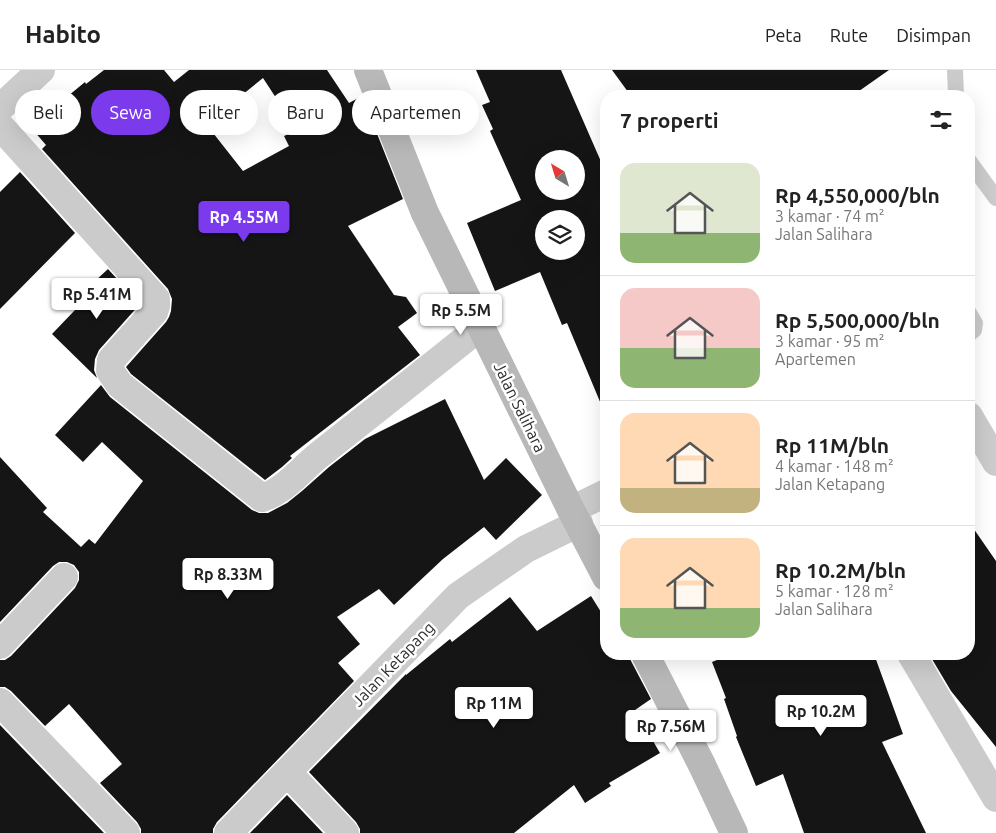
<!DOCTYPE html>
<html lang="id">
<meta charset="utf-8">
<style>
:root{--surface:#fff;--page:#f6f6f6;--text:#222;--muted:#767676;--line:#e0e0e0;--accent:#7c3aed}
body{margin:0;font-family:Ubuntu,sans-serif;background:var(--page);color:var(--text);height:100vh;display:flex;flex-direction:column;font-size:19px;white-space:nowrap}
*{box-sizing:border-box;margin:0}
p{font-size:16px;color:var(--muted)}
.icon{flex:none;width:28px;height:28px;fill:none;stroke:currentColor;stroke-width:2;stroke-linecap:round;stroke-linejoin:round}
.map{position:relative;flex:1;overflow:hidden}
.details{position:absolute;left:600px;top:20px;width:375px;height:570px;display:flex;flex-direction:column;background:var(--surface);border-radius:20px;box-shadow:0 5px 20px #0002}
.details>*{flex:none}
.hud{position:absolute;left:15px;top:20px;width:475px;height:45px;display:flex;gap:10px}
.needle{width:32px;rotate:322deg}
.fabs{position:absolute;left:535px;top:80px;display:grid;gap:10px}
.fabs a{display:grid;place-items:center;width:50px;height:50px;border-radius:50%;background:var(--surface);box-shadow:0 5px 20px #0002;font-size:25px}
.price{position:absolute;translate:-50% -42px;padding:0 11px;border-radius:5px;background:#fff;color:#222;font-size:16px;line-height:32px;filter:drop-shadow(0 1px 2px #0008)}
.price::after{content:'';position:absolute;left:50%;top:30px;width:15px;height:11px;margin-left:-8px;background:inherit;clip-path:polygon(0 0,100% 0,50% 100%)}
.price.on{background:var(--accent);color:#fff}
ul{padding:0;list-style:none}
li{display:flex;align-items:center;gap:15px;height:125px;padding:0 20px}
li+li{border-top:1px solid var(--line)}
li span{display:grid;place-items:center;flex:none;width:140px;height:100px;border-radius:15px;color:#555}
li>.icon{margin-inline-start:auto}
span .icon{width:60px;height:60px;fill:#fffc;stroke-width:1}
li b{font-size:21px}
h2{display:flex;justify-content:space-between;align-items:center;height:60px;padding:0 20px;font-size:21px}
.pill{padding:0 18px;border-radius:22px;background:var(--surface);box-shadow:0 5px 20px #0002;font-size:18px;line-height:45px}
.pill.on{background:var(--accent);color:#fff}
header{display:flex;align-items:center;gap:30px;box-sizing:border-box;height:70px;padding:0 25px;background:var(--surface);border-bottom:1px solid var(--line)}
header strong{font-size:24px}
nav{display:flex;gap:28px;margin-inline-start:auto;font-size:18px}
.map>svg:first-child{display:block}
</style>
<header>
<strong>Habito</strong>
<nav><a>Peta</a><a>Rute</a><a>Disimpan</a></nav>
</header>
<div class="map">
<svg width="996" height="763" viewBox="0 0 996 763">
<rect width="100%" height="100%" fill="#fff"/>
<path fill="#151515" fill-rule="evenodd" d="M104 0H164L174 12 189 0H327L349 33 362 26 403 129 348 156 394 225 406 227 417 243 398 257 420 285 290 386 292 388 282 397 265 410 131 304 126 297 166 252 169 247 171 241 172 229 168 219 42 79 46 75 27 53 59 26 62 31 85 12 86 14ZM263 8 297 60 284 66 289 76 243 101 206 54Z
M476 0H561L606 103V346L567 253 562 255 540 202 495 221 467 153 521 130 490 61 493 59 482 35 490 32ZM544 89H576V121H544ZM544 149H576V181H544Z
M612 0H889L852 26H631Z
M20 102 75 163 0 239V122Z
M108 199 140 234 99 280 95 289 94 300 97 308 52 264 98 216 94 212Z
M101 315 110 327 252 440 259 443H268L287 433 302 421 329 397 365 369 445 329 484 410 506 388 542 425 496 470 484 457 443 489 394 535 379 519 337 547 360 574 338 593 354 611 217 752 213 759V763H141V759L137 752 100 713 122 694 69 634 45 656 11 621 5 617H0V590H5L11 586 75 518 79 510V502L74 495 67 492H59L53 496 0 552V387L47 438 43 442 81 477 89 469 95 474 143 411 102 372 83 392 55 365Z
M969 452 996 491V677L951 621 929 584H969Z
M591 526 606 550V584H629L631 591 651 629 635 640 660 683 609 713 611 716 585 733 574 715 514 763H360V759L356 752 309 702 406 604V605L450 569 452 572 510 527 537 561Z
M732 584H874L903 664 882 672 926 763H804L783 704 756 716 736 667 737 666 724 629 726 628 712 592Z
M0 655 104 763H0Z
M287 725 323 763H250Z"/>
<g fill="none" stroke-linecap="round" stroke-linejoin="round">
<path stroke="#cbcbcb" stroke-width="16" d="M955 0 956 26
M969 91 996 128
M969 243 975 253 974 260 969 264"/>
<path stroke="#cbcbcb" stroke-width="28" d="M0 38 41 0
M0 56 156 229V236L154 242 111 290 110 301 120 315 262 428C285 421 301 399 319 385 373 342 427 300 480 257
M969 346 996 392
M571 440 606 423
M0 575 64 507
M911 584 996 728
M0 632 126 763
M288 703 345 763
M228 763 458 526 526 479 579 453"/>
<path stroke="#b8b8b8" stroke-width="28" d="M368 0 425 143 571 440 606 507
M645 584 702 695 734 763"/>
</g>
<g text-anchor="middle" dominant-baseline="central" stroke-width="5" stroke-linejoin="round" paint-order="stroke">
<g font-size="16" fill="#2e2e2e" stroke="#fff">
<text transform="translate(520 337) rotate(64)">Jalan Salihara</text>
<text transform="translate(393 594) rotate(-46)">Jalan Ketapang</text>
</g>
</g>
</svg>
<div class="fabs">
<a><svg class="needle" viewBox="-14 -14 28 28"><path d="M0-13l5 13h-10z" fill="#e53935"/><path d="M0 13l5-13h-10z" fill="#767676"/></svg></a>
<a><svg class="icon" aria-label="layers" viewBox="0 0 24 24"><path d="M12 4l9 5-9 5-9-5zM3 14l9 5 9-5"/></svg></a>
</div>
<b class="price on" style="left:244px;top:173px">Rp 4.55M</b>
<b class="price" style="left:97px;top:250px">Rp 5.41M</b>
<b class="price" style="left:461px;top:266px">Rp 5.5M</b>
<b class="price" style="left:228px;top:530px">Rp 8.33M</b>
<b class="price" style="left:494px;top:659px">Rp 11M</b>
<b class="price" style="left:821px;top:667px">Rp 10.2M</b>
<b class="price" style="left:671px;top:682px">Rp 7.56M</b>
<div class="hud">
<a class="pill">Beli</a>
<a class="pill on">Sewa</a>
<a class="pill">Filter</a>
<a class="pill">Baru</a>
<a class="pill">Apartemen</a>
</div>
<section class="details">
<h2>7 properti<svg class="icon" aria-label="filters" viewBox="0 0 24 24"><path d="M4 7h16M4 17h16"/><circle cx="9" cy="7" r="2"/><circle cx="15" cy="17" r="2"/></svg></h2>
<ul>
<li><span style="background:linear-gradient(#dfe7d0 70%,#8fb573 0)"><svg class="icon" aria-label="home" viewBox="0 0 24 24"><path d="M3 11l9-7 9 7M6 9v11h12V9"/></svg></span><div><b>Rp 4,550,000/bln</b><p>3 kamar · 74 m²</p><p>Jalan Salihara</p></div></li>
<li><span style="background:linear-gradient(#f6c9c9 60%,#8fb573 0)"><svg class="icon" aria-label="home" viewBox="0 0 24 24"><path d="M3 11l9-7 9 7M6 9v11h12V9"/></svg></span><div><b>Rp 5,500,000/bln</b><p>3 kamar · 95 m²</p><p>Apartemen</p></div></li>
<li><span style="background:linear-gradient(#ffd9b3 75%,#c2b280 0)"><svg class="icon" aria-label="home" viewBox="0 0 24 24"><path d="M3 11l9-7 9 7M6 9v11h12V9"/></svg></span><div><b>Rp 11M/bln</b><p>4 kamar · 148 m²</p><p>Jalan Ketapang</p></div></li>
<li><span style="background:linear-gradient(#ffd9b3 70%,#8fb573 0)"><svg class="icon" aria-label="home" viewBox="0 0 24 24"><path d="M3 11l9-7 9 7M6 9v11h12V9"/></svg></span><div><b>Rp 10.2M/bln</b><p>5 kamar · 128 m²</p><p>Jalan Salihara</p></div></li>
</ul>
</section>
</div>
